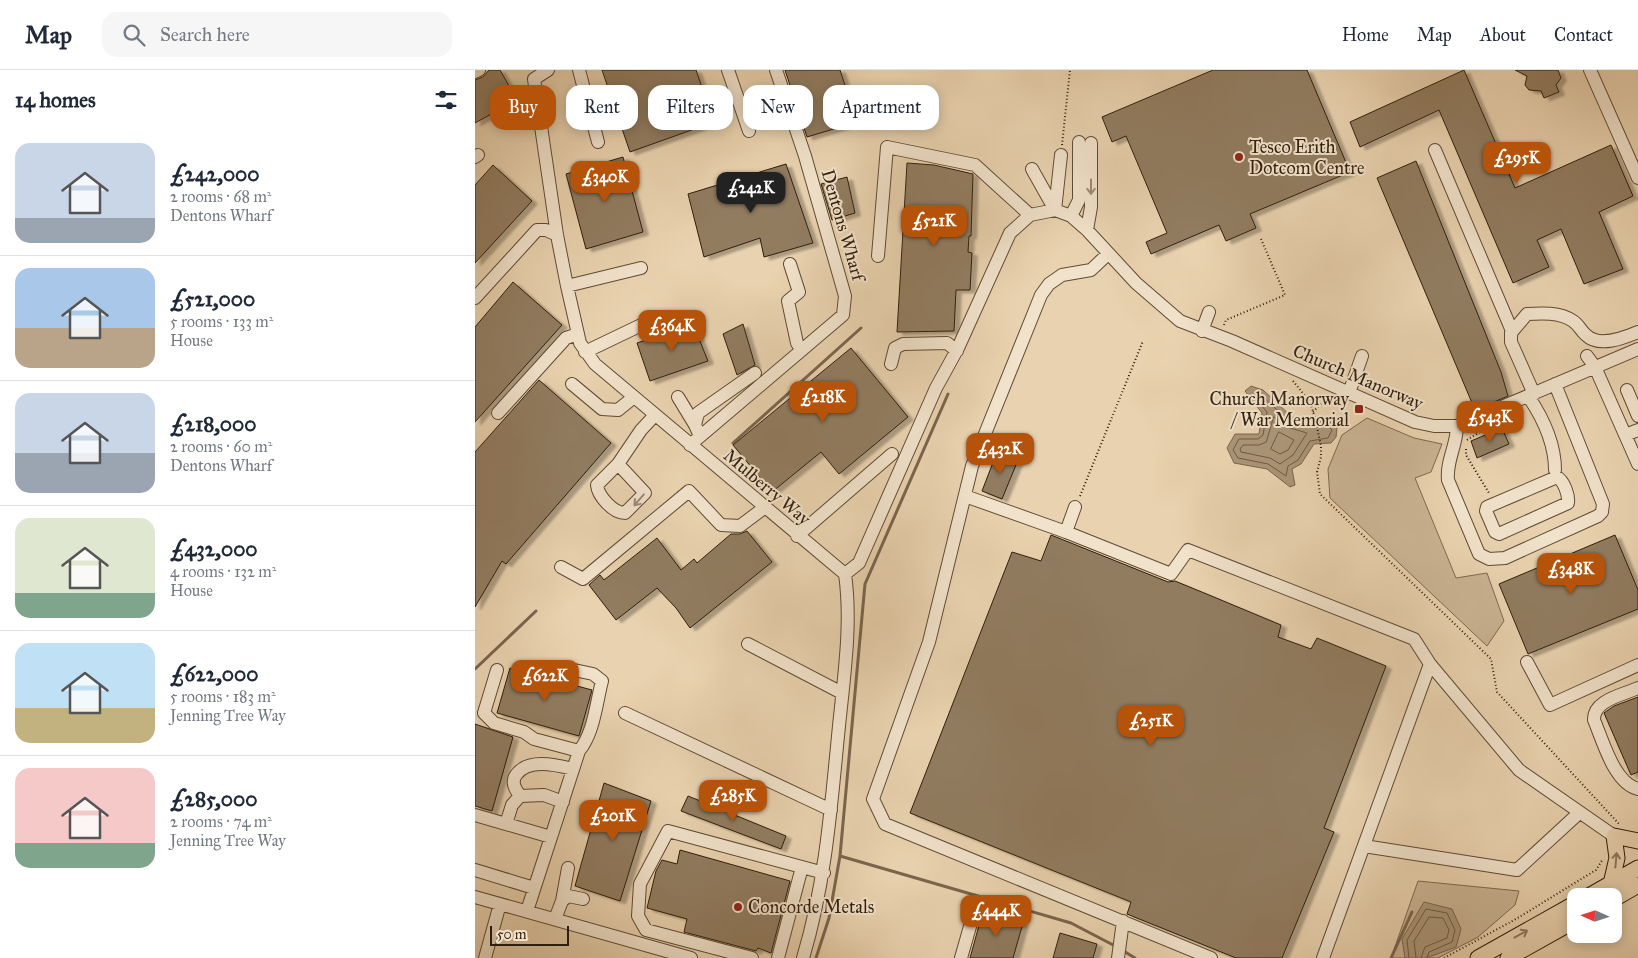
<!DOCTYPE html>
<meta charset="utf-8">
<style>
:root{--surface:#fff;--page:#f6f6f7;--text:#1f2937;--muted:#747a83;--line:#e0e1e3;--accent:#b45309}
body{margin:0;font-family:"IM FELL Great Primer",serif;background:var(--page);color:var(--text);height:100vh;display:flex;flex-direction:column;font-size:19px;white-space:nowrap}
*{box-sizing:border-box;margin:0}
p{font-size:16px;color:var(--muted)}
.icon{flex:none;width:28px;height:28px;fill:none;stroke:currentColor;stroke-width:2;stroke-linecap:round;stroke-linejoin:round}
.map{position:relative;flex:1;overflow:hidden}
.side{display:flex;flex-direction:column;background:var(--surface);width:475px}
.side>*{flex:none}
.guide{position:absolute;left:15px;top:15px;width:475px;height:45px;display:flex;gap:10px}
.needle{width:32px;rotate:273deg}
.fabs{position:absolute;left:1092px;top:818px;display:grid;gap:10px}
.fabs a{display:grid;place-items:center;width:55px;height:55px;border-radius:10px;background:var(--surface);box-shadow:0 2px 12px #0003;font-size:25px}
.scale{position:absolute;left:15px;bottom:12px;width:79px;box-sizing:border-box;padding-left:5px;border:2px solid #311e0b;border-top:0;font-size:14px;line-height:18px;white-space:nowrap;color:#311e0b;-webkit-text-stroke:4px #f1e2cb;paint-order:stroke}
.price{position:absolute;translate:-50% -42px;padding:0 11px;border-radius:10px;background:var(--accent);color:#fff;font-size:16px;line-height:32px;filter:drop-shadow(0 1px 2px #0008)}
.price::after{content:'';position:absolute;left:50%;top:30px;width:15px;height:11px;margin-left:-8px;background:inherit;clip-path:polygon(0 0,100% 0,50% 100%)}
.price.active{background:#222;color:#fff}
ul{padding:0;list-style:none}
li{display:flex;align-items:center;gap:15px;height:125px;padding:0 15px}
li+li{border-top:1px solid var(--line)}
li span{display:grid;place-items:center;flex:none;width:140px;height:100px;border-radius:15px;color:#555}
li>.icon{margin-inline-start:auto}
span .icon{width:60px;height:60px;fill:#fffc;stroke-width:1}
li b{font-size:21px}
h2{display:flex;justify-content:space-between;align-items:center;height:60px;padding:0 15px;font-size:21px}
.pill{padding:0 18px;border-radius:15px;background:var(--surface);box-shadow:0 2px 12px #0003;font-size:18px;line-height:45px}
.pill.active{background:var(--accent);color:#fff}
header{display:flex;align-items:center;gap:30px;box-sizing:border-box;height:70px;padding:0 25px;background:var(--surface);border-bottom:1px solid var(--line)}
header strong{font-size:24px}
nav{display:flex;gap:28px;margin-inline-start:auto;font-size:18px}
.search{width:350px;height:45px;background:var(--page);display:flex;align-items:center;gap:12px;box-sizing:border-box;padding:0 18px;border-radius:15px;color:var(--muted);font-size:19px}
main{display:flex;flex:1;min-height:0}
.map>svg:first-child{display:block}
</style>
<header>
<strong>Map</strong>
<div class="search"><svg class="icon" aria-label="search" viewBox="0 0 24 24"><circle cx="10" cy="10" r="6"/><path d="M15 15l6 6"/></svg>Search here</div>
<nav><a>Home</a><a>Map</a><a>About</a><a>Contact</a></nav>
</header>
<main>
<section class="side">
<h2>14 homes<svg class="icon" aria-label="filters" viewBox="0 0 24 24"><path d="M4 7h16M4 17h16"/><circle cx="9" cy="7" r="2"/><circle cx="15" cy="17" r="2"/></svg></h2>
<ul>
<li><span style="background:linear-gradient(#c9d6e8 75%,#9aa5b1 0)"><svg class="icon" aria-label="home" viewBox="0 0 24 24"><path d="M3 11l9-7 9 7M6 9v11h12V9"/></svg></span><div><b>£242,000</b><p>2 rooms · 68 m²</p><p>Dentons Wharf</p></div></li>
<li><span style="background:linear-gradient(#a9c7e8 60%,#b9a48a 0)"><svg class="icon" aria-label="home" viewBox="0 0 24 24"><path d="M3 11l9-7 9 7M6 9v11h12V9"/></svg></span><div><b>£521,000</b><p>5 rooms · 133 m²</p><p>House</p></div></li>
<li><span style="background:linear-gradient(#c9d6e8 60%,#9aa5b1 0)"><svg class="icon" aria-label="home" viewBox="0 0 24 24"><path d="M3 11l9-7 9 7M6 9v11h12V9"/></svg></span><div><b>£218,000</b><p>2 rooms · 60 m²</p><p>Dentons Wharf</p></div></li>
<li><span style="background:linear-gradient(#dfe7d0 75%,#7fa58c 0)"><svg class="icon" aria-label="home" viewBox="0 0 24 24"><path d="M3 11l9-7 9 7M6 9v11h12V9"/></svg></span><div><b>£432,000</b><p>4 rooms · 132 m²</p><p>House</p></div></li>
<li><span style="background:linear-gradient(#bfe0f5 65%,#c2b280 0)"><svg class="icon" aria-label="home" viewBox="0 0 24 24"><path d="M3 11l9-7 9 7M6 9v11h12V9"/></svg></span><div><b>£622,000</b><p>5 rooms · 183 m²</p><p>Jenning Tree Way</p></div></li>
<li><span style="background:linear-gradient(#f6c9c9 75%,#7fa58c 0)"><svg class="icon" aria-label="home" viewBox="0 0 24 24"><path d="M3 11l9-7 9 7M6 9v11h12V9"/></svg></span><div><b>£285,000</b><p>2 rooms · 74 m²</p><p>Jenning Tree Way</p></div></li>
</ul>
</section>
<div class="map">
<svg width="1163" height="888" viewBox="0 0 1163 888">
<defs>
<filter id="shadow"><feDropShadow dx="5.5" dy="3" stdDeviation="1" flood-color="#0004"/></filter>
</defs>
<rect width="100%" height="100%" fill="#e9d2af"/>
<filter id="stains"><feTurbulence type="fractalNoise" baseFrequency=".004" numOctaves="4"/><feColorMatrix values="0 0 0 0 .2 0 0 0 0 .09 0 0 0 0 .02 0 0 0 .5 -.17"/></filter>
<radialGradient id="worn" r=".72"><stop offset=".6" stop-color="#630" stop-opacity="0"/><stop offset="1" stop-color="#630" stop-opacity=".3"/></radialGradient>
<path fill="#cab393" stroke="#7e684f" d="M892 348 939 368 967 374 956 402 940 408 981 508 1012 503 1029 551 1012 576 855 428 853 399 867 365Z
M943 811 1044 821 1040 835 1003 867 963 888H916Z"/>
<path fill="#aa9577" stroke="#7a654c" d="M776 316 788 320 817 347 826 350 857 352 862 358 861 367 856 373 839 374 826 394 817 399 820 415 815 417 792 399 759 393 752 378 760 364H784L787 343 770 321Z
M949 832 977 839 986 859 981 877 951 888H930L927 869Z"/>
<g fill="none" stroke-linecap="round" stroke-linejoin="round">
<path stroke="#6e5a41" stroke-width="1" d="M781 323 786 325 815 352 825 355 854 357 857 360 853 368 835 371 823 390 813 396 811 406 793 394 763 388 758 380 764 369H783L788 365 792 342 779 327Z
M799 347 812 357 832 363 818 385 805 394 795 388 766 382 765 379 768 375H784L791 372Z
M804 362 819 370 813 380 805 384 796 379Z
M934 888 932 870 951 839 972 843 980 860 977 872 954 882 952 888
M941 888 939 871 954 847 968 848 974 860 972 868 950 877 946 888"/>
<path stroke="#7a654c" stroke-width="3" d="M258 373 386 258
M0 599 61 541
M365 786 596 853 642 877
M647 880 660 888
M341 888 354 848 365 786 390 514 473 324
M916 888 937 842"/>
</g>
<path fill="#917c60" stroke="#311e0b" filter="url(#shadow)" d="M25 0 42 30 0 53V10L8 7 14 0Z
M127 0H221L239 52 155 82Z
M310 0H365L382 52 332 67Z
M738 0H832L875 102 775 144 781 158 751 171 744 155 676 184 671 172 692 163 651 66 637 72 627 47Z
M989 0 1040 118 1136 75 1158 126 1124 142 1148 199 1109 214 1086 159 1062 170 1074 197 1038 213 964 40 885 77 875 52Z
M1040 0H1083L1086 8 1081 15 1084 22 1069 28 1066 21 1054 20 1050 15 1052 6Z
M148 87 168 162 111 179 91 104Z
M941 91 1026 302 1033 326 1000 340 902 108Z
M432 93 459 95 498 104 496 166H494L493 182 497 183 495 220H481L479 261 422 262Z
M311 94 338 173 289 187 285 168 229 187 213 124Z
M18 95 57 131 0 193V115Z
M372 107 380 143 357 150 346 114Z
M38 212 87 255 0 352V257Z
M218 254 233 291 175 311 162 273Z
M268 254 280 295 262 305 248 264Z
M376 278 433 347 364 404 346 382 297 422 258 375Z
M64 310 136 373 31 494 27 491 0 537V382Z
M1027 358 1034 374 1002 388 996 371Z
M522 382 543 390 527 429 507 421Z
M272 461 297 492 215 558 201 538 182 518 141 550 114 515 125 505 129 510 182 468 206 500 219 489 222 493 256 464H265Z
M576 465 693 512 700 511 734 525 806 555 803 567 836 579 842 568 911 596 849 758 859 762 807 888H761L652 844 656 832 435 743 537 482 566 491Z
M1140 465 1163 520V539L1053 584 1024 514Z
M35 598 117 620 104 666 22 643Z
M1163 627V702L1156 705 1129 643 1139 636Z
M0 654 38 667 17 741 0 736Z
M129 713 176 731 145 831 100 816Z
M213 726 311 766 306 779 206 741Z
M205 780 315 811 296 883 283 878 281 881 209 862 212 849 172 838 181 801 187 790 202 794Z
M508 841 548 853 538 888H495Z
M585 863 622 874 618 888H578Z"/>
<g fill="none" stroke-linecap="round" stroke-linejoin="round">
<g stroke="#5f4b34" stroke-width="14">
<path id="minor" d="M73 0 59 9 82 165 92 216 105 273 120 294 370 504C377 554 369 606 364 656 356 736 351 811 328 888
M104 0 123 72
M253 0 274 61
M1115 0 1163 108
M0 2 4 0
M960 80 1037 261
M0 87 3 85
M557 99 580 140
M580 140 586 85
M596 146 604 130V72
M612 160 616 137V73
M633 184 616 200 587 205 574 214 566 225 497 396 454 572 398 729 410 754 736 888
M403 186 412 77 500 95 555 145
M315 194 324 222 313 231 322 273 327 280
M92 216 166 198
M0 228 62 160H71L82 165
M727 261 734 242
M110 282 183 247
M1112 286 1120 297 1163 394
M416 294 420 278 428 274 472 273 482 281
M97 314 127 339 143 340 159 327
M1152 320 1163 346
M874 323 887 286
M1059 324 1036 272V263L1052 244C1066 243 1085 242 1098 251 1104 255 1106 261 1111 265 1124 278 1149 268 1163 262
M1053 326C1068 348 1080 374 1080 400
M203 327 220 355
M23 343 91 268 103 264
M982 356C982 375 971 391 973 410L1004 484 1014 489 1030 488 1123 446 1127 442 1128 434 1080 314
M1150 365 1163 360
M225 366 220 355 223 343 280 303
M215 375 368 245 370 226 330 86 301 0
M143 394 170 423 150 443C138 443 123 426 122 415L143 394 166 360 180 345
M1082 407C1089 411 1094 425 1093 433L1024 464 1020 462 1011 441 1012 437Z
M490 426 591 462 600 437
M591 462 696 504 713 480 939 569 955 594 848 888
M322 466 417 384
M86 497 108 509 214 421 246 455 265 456 289 438
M370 504 384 493 461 318 483 278 535 163 555 145 580 140 596 146 612 160 661 213 705 251 757 271 940 352 959 356H982L1163 279
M273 574 367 623
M1052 592 1075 635 1163 595
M955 594 1044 700 1139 766
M85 597 118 604 127 611C121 634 119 663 104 681
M22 600 9 643 19 653 49 662 59 669 104 681 52 841
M1163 618C1148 625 1118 630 1119 650 1128 671 1139 713 1163 719
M150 643 356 740
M45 726C40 719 36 712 41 705 53 688 81 695 98 699
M0 745 76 767
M31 754 37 735 45 726 69 725 88 732
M889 776 1042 800 1104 743
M0 800 59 818
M0 827 216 888
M87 831 93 798
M80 849 87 831 93 826 108 829
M10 888 25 834
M277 888 171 860 163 846 165 814 193 761 349 803
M303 888 327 797
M486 888 496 853
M643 888 648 851"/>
</g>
<g stroke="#311e0b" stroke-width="17">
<path id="major" d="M1136 814 1142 788 1139 766 1163 771
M1114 826 1163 798
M1139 829 1163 815
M1003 888 1101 833
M1033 888 1101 850"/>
</g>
<path stroke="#311e0b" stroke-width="2" stroke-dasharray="1 2.5" stroke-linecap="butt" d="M587 75 595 0
M749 255 751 250 810 225 786 169
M818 311 835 332 840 348 846 376V387L842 402 845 424 1016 589 1022 622 1145 755
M838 342 853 326
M992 370 1018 354
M991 379V385L1014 423
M605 426 668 271
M969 888 1041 849 1121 800 1128 789"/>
<use href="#minor" stroke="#f1e2cb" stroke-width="12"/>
<use href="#major" stroke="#e9d2af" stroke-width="15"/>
</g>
<defs><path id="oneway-shaft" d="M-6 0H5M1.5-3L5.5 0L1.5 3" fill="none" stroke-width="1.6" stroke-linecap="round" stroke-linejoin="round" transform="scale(1.25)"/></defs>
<g stroke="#9b8a75">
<use href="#oneway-shaft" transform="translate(616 117) rotate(90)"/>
<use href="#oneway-shaft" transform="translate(164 430) rotate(131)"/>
</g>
<g stroke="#8d785d">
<use href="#oneway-shaft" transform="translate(1141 790) rotate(-85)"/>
<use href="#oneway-shaft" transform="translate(1046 864) rotate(-29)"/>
</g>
<g fill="#8f2418" stroke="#f1e2cb" stroke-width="2">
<circle cx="764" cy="87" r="5"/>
<rect x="879" y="334" width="10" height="10" rx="2.5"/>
<circle cx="263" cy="837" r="5"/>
</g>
<g text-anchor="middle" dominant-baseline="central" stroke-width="4" stroke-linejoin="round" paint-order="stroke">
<g font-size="18" fill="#311e0b" stroke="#f1e2cb" text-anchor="start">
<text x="774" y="77">Tesco Erith<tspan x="774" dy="21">Dotcom Centre</tspan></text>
<text x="874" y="329" text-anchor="end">Church Manorway<tspan x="874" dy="21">/ War Memorial</tspan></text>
<text x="273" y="837">Concorde Metals</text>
</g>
<g font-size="18" fill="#311e0b" stroke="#f1e2cb">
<text transform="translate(368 155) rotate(74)">Dentons Wharf</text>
<text transform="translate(883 307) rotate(23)">Church Manorway</text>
<text transform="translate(292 417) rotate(40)">Mulberry Way</text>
</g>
</g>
<rect width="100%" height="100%" filter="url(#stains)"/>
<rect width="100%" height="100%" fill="url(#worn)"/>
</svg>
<div class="fabs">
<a><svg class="needle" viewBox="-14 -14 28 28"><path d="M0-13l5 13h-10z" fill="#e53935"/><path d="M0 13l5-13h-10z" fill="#747a83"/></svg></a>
</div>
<div class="scale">50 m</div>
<b class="price" style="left:1042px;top:114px">£295K</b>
<b class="price" style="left:130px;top:133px">£340K</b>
<b class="price active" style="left:276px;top:144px">£242K</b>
<b class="price" style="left:459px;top:177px">£521K</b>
<b class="price" style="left:197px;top:282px">£364K</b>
<b class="price" style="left:348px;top:353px">£218K</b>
<b class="price" style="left:1015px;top:373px">£543K</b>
<b class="price" style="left:525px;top:405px">£432K</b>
<b class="price" style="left:1096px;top:525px">£348K</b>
<b class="price" style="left:70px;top:632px">£622K</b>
<b class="price" style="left:676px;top:677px">£251K</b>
<b class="price" style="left:258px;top:752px">£285K</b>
<b class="price" style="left:138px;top:772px">£201K</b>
<b class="price" style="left:521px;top:867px">£444K</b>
<div class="guide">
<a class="pill active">Buy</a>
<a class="pill">Rent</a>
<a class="pill">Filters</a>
<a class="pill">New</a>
<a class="pill">Apartment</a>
</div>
</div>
</main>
